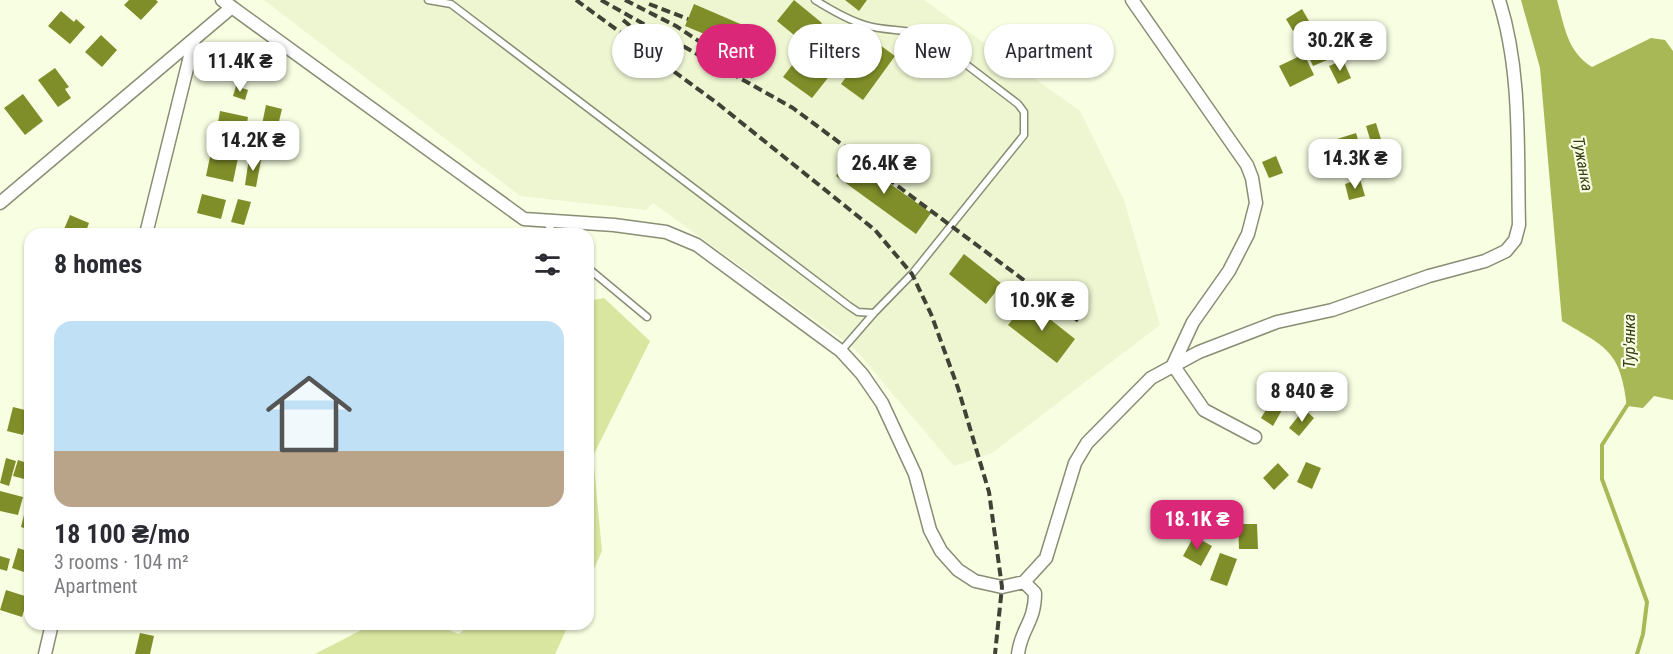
<!DOCTYPE html>
<meta charset="utf-8">
<style>
:root{--surface:#fff;--page:#f7f7f7;--text:#2b2b33;--muted:#7c7c81;--accent:#db2777}
body{margin:0;font-family:"Roboto Condensed",sans-serif;background:var(--page);color:var(--text);height:100vh;display:flex;flex-direction:column;font-size:22px;white-space:nowrap}
*{box-sizing:border-box;margin:0}
p{font-size:20px;color:var(--muted)}
.icon{flex:none;width:33px;height:33px;fill:none;stroke:currentColor;stroke-width:2;stroke-linecap:round;stroke-linejoin:round}
.map{position:relative;flex:1;overflow:hidden}
.panel{position:absolute;left:24px;top:228px;width:570px;height:402px;display:flex;flex-direction:column;background:var(--surface);border-radius:18px;box-shadow:0 2px 4px #0004}
.panel>*{flex:none}
.banner{position:absolute;left:612px;top:24px;width:570px;height:54px;display:flex;gap:12px}
.price{position:absolute;translate:-50% -51px;padding:0 14px;border-radius:12px;background:#fff;color:#222;font-size:20px;line-height:39px;filter:drop-shadow(0 2px 3px #0008)}
.price::after{content:'';position:absolute;left:50%;top:36px;width:18px;height:14px;margin-left:-9px;background:inherit;clip-path:polygon(0 0,100% 0,50% 100%)}
.price.current{background:var(--accent);color:#fff}
ul{padding:0;list-style:none}
li{display:grid;align-content:center;gap:12px;height:318px;padding:0 30px}
li span{display:grid;place-items:center;height:186px;border-radius:18px;color:#555}
li>.icon{margin-inline-start:auto}
span .icon{width:108px;height:108px;fill:#fffc;stroke-width:1}
li b{font-size:26px}
h2{display:flex;justify-content:space-between;align-items:center;height:72px;padding:0 30px;font-size:26px}
.tag{padding:0 21px;border-radius:27px;background:var(--surface);box-shadow:0 2px 4px #0004;font-size:21px;line-height:54px}
.tag.current{background:var(--accent);color:#fff}
.map>svg:first-child{display:block}
</style>
<div class="map">
<svg width="1673" height="654" viewBox="0 0 1673 654">
<rect width="100%" height="100%" fill="#f8fee2"/>
<path fill="#edf5d1" d="M264 0H924L1080 111 1124 200 1160 325 992 453 954 466 854 348 653 203 646 210 520 196Z"/>
<path fill="#d8e6a0" d="M604 298 650 341 593 456 602 551 588 582V301Z
M373 624H433L459 634 470 624H569L555 654H315Z"/>
<path fill="#a8b857" d="M1521 0H1557C1565 28 1567 51 1592 67L1651 38 1665 40 1673 51V400L1654 396 1643 408 1627 406C1620 350 1607 348 1562 321L1540 68Z"/>
<g fill="none" stroke-linecap="round" stroke-linejoin="round">
<path stroke="#a8b857" stroke-width="4" d="M1628 404 1602 445V479L1647 602 1643 634 1637 654"/>
</g>
<path fill="#7f8e29" d="M129 0H156L158 2 141 20 124 5Z
M794 0 822 23 805 44 777 21Z
M845 0H867L859 11Z
M694 4 752 29 743 50 685 26Z
M1302 9 1309 21 1293 31 1286 19Z
M61 11 74 22 76 19 85 27 70 44 48 26Z
M843 30 852 37 838 56 829 49Z
M101 35 117 50 102 67 85 52Z
M873 40 895 56 863 100 841 84Z
M1326 45 1332 58 1313 66 1307 53Z
M802 52 831 74 812 98 783 77Z
M1304 54 1314 75 1290 87 1279 66Z
M1343 60 1351 78 1338 84 1329 66Z
M55 68 69 87 65 89 71 98 58 107 38 80Z
M236 86 248 90 245 100 233 96Z
M23 94 43 121 25 135 4 108Z
M266 105 282 109 275 138 260 134Z
M220 111 248 117 244 140 216 134Z
M1376 123 1383 146 1373 149 1366 126Z
M1356 133 1362 153 1337 161 1331 141Z
M211 152 238 158 233 182 206 176Z
M851 156 931 213 916 234 836 176Z
M1276 156 1283 173 1269 178 1262 162Z
M249 158 261 160 256 187 245 185Z
M1360 179 1365 196 1349 200 1345 184Z
M202 194 226 200 221 219 197 213Z
M238 199 251 202 244 225 231 222Z
M70 215 89 223 85 234H62Z
M964 254 1002 284 986 304 949 274Z
M1027 301 1075 339 1057 363 1008 325Z
M1270 403 1282 410 1273 426 1261 418Z
M13 407 29 411 23 435 7 431Z
M1304 409 1314 418 1299 436 1289 428Z
M6 458 16 461 9 486 0 483Z
M18 460 30 464V487L26 486 28 480 13 476Z
M1306 462 1321 468 1312 489 1297 482Z
M1278 463 1289 475 1274 490 1263 478Z
M0 491 23 497 18 515 0 511Z
M26 507 30 508V530L21 527Z
M1238 524H1257L1258 549H1239Z
M1194 536 1212 546 1201 566 1183 556Z
M18 548 30 552V574L12 568Z
M1220 553 1237 559 1227 586 1210 580Z
M0 556 10 559 7 571 0 569Z
M6 590 28 597 22 617 0 610Z
M140 633 154 636 150 654H135Z"/>
<g fill="none" stroke-linecap="round" stroke-linejoin="round">
<g stroke="#888e74" stroke-width="9">
<path id="service" d="M428 0 451 4 849 306 858 312 874 313 912 274 1024 135V112L1018 104 930 37C909 28 887 32 865 25 848 20 831 10 815 0
M544 220 555 234
M588 268 647 317
M841 351 874 313"/>
</g>
<g stroke="#888e74" stroke-width="15">
<path id="minor" d="M222 0 524 219 614 225 666 232 697 245 841 351 862 374 882 403 915 474 930 530 941 551 958 570 975 581 1002 587 1024 582 1046 558 1075 463 1087 443 1151 378 1199 352 1277 322 1332 310 1429 276 1485 261 1506 251 1515 240 1519 225C1517 150 1522 72 1499 0
M1132 0 1247 165 1252 178 1256 203 1248 234 1229 271 1193 322 1173 365 1204 410 1255 437
M0 203 232 7
M146 234 194 40
M45 654 52 624
M1018 654C1021 628 1035 623 1035 593L1024 582"/>
</g>
<use href="#service" stroke="#fff" stroke-width="6"/>
<use href="#minor" stroke="#fff" stroke-width="12"/>
<path stroke="#404236" stroke-width="4" stroke-dasharray="9 4.5" stroke-linecap="butt" d="M576 0 717 103 875 230 912 274 931 314 958 388 989 492 1002 587 995 654
M601 0 793 108 1080 322
M625 0 676 26 753 77
M649 4 688 19
M623 20 679 66"/>
</g>
<g text-anchor="middle" dominant-baseline="central" stroke-width="4.5" stroke-linejoin="round" paint-order="stroke">
<g font-size="16" font-style="italic" fill="#394017" stroke="#f8fee2">
<text transform="translate(1583 164) rotate(80)">Тужанка</text>
<text transform="translate(1629 341) rotate(-90)">Тур'янка</text>
</g>
</g>
</svg>
<b class="price" style="left:1340px;top:72px">30.2K ₴</b>
<b class="price" style="left:240px;top:93px">11.4K ₴</b>
<b class="price" style="left:253px;top:172px">14.2K ₴</b>
<b class="price" style="left:1355px;top:190px">14.3K ₴</b>
<b class="price" style="left:884px;top:195px">26.4K ₴</b>
<b class="price" style="left:1042px;top:332px">10.9K ₴</b>
<b class="price" style="left:1302px;top:423px">8 840 ₴</b>
<b class="price current" style="left:1197px;top:551px">18.1K ₴</b>
<div class="banner">
<a class="tag">Buy</a>
<a class="tag current">Rent</a>
<a class="tag">Filters</a>
<a class="tag">New</a>
<a class="tag">Apartment</a>
</div>
<section class="panel">
<h2>8 homes<svg class="icon" aria-label="filters" viewBox="0 0 24 24"><path d="M4 7h16M4 17h16"/><circle cx="9" cy="7" r="2"/><circle cx="15" cy="17" r="2"/></svg></h2>
<ul>
<li><span style="background:linear-gradient(#bfe0f5 70%,#b9a48a 0)"><svg class="icon" aria-label="home" viewBox="0 0 24 24"><path d="M3 11l9-7 9 7M6 9v11h12V9"/></svg></span><div><b>18 100 ₴/mo</b><p>3 rooms · 104 m²</p><p>Apartment</p></div></li>
</ul>
</section>
</div>
